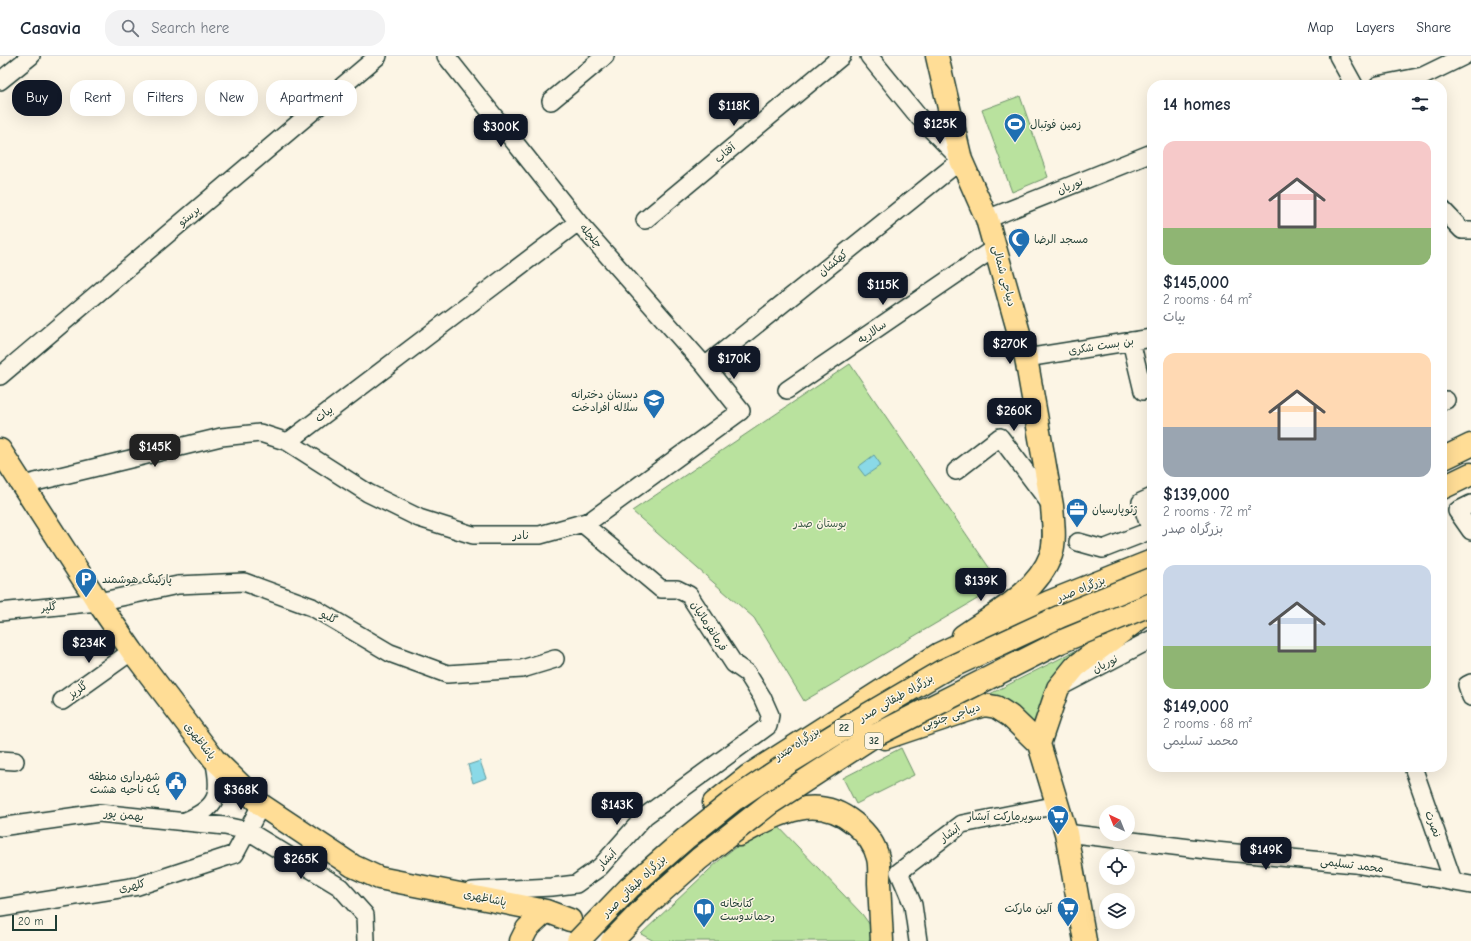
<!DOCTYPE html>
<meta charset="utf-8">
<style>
:root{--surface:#fff;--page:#f2f2f3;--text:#1f2937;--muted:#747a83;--line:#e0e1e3;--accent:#111827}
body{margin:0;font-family:"Comic Neue","Playpen Sans Arabic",sans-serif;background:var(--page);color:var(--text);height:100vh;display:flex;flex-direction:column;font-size:15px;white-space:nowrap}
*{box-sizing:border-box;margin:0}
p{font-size:13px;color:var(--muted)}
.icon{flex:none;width:22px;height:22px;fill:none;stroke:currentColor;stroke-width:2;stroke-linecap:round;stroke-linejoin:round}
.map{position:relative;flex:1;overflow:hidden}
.sheet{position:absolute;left:1147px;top:24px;width:300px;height:692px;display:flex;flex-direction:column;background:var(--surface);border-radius:16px;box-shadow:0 4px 16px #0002}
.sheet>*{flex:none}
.hud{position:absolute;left:12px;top:24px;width:380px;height:36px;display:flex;gap:8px}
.needle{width:26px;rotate:317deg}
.buttons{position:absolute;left:1099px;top:749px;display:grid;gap:8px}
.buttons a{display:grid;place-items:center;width:36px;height:36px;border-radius:50%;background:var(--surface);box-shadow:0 4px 16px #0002;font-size:20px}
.scale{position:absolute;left:12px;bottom:10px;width:45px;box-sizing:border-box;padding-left:4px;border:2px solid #1f3d34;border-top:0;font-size:11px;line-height:14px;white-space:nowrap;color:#1f3d34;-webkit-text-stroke:3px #fcf5e5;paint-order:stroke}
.price{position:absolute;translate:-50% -34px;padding:0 9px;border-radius:8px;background:var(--accent);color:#fff;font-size:13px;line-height:26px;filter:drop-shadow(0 1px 2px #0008)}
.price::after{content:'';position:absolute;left:50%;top:24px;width:12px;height:9px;margin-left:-6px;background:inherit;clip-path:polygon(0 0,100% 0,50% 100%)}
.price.selected{background:#222;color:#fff}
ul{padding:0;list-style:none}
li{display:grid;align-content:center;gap:8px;height:212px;padding:0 16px}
li span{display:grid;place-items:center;height:124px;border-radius:12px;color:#555}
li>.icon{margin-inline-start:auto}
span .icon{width:72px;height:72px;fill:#fffc;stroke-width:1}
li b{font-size:17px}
h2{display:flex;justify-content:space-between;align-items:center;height:48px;padding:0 16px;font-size:17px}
.tag{padding:0 14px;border-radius:16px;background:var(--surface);box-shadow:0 4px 16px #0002;font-size:14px;line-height:36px}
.tag.selected{background:var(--accent);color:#fff}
header{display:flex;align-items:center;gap:24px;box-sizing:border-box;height:56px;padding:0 20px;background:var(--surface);border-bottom:1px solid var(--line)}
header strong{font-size:19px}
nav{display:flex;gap:22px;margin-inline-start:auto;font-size:14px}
.search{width:280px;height:36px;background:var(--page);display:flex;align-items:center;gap:10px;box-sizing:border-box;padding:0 14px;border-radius:16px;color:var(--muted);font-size:15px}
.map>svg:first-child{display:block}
</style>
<header>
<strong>Casavia</strong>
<div class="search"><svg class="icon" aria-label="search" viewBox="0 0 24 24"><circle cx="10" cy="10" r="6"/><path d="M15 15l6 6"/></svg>Search here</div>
<nav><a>Map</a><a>Layers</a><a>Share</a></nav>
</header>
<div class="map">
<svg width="1471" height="885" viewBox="0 0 1471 885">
<rect width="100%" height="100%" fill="#fcf5e5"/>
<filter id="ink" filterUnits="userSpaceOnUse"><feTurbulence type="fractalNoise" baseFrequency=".025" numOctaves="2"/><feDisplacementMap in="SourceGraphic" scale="8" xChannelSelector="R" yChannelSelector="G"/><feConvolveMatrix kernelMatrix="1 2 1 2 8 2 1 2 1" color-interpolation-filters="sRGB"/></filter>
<g filter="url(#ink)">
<path fill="#b9e29e" stroke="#6c9069" d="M1020 40 1048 121 1012 136 982 54Z
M850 308 1001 529 804 645 754 562 632 455Z
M1075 595 1058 614 1047 635 1037 677C1022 655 1012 643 984 641Z
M901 692 914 719 856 748 843 722Z
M776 768 862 858 870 869 875 885H654L641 878 724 800 733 793Z"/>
<path fill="#8ad9e7" stroke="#5f9b9f" d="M874 399 881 409 865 420 858 411Z
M480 705 486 722 473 727 468 709Z"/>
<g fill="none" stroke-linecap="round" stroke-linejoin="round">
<g stroke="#1f3d34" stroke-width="20">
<path id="minor" d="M1338 0 1354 29
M0 25 31 0
M1378 29 1423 20 1464 0
M551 45 605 0
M1442 153 1462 174H1471
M987 163 1152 97
M645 164 842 0
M1131 285 1143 335
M1026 302 1152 282
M705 310 961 104 918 60 869 0
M0 320 378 0
M787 334 996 191
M1442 345 1446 344
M288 386 578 166
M956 415 1000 381 1051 449
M23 429 221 381 260 377 288 386 368 437 419 462 473 479H540L590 465 741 355 705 310 578 166 446 0
M1471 448 1457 455 1471 475
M1151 475 1141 446 1152 441
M1078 486 1103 493 1152 474
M0 556 98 546 178 529 244 526 312 551 390 597 447 618 522 613 555 603
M1471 627 1467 629 1471 641
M1062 630 1152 583
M62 645 132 595
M0 704 15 705
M1413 711 1453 825
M183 766C218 752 222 739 214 703
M0 771 99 757 225 770 248 775 340 831 365 859 366 885
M1066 777 1215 795 1355 808 1471 829
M472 835 552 831 576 828 600 811 645 760 768 670 770 659 762 641 747 617 734 608 689 539 677 533H661L582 467
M0 852 138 830 235 798 261 749
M918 885 913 849 899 816 962 768 1058 749"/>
</g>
<g stroke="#1f3d34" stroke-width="25">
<path id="major" d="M937 0 961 104 987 163 1026 302 1052 450C1053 466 1056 484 1051 499 1037 537 994 558 963 580
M0 394 98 546 132 595 214 703 261 749 353 810 379 822 546 855 570 864
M885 682 984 649 996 651 1010 660 1039 688 1066 777 1085 885
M1039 688 1058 632 1075 611 1152 553
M739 779C776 759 815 735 854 767 865 776 875 789 878 802 880 810 879 819 879 827 880 846 881 866 882 885
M521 885 527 873 546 855"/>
</g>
<g stroke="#1f3d34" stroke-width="25">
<path id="highway" d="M1442 403 1471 389
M1442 432 1471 418
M714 747 748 720 939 598 1049 546 1152 505"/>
</g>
<use href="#minor" stroke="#fcf5e5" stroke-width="17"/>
<use href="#major" stroke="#ffdd96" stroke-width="22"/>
<use href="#highway" stroke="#ffdd96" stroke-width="22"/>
<g stroke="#1f3d34" stroke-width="25" stroke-linecap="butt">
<path id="highway-bridge" d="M578 885 629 832 685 783 735 743 787 708 865 660 942 615 1061 560 1152 523
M612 885 647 849 699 803 769 748 872 681 1058 587 1152 548"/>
</g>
<use href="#highway-bridge" stroke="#ffdd96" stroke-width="22"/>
</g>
</g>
<defs>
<g id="stadium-pin" transform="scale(1.15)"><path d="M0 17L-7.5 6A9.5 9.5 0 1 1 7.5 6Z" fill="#1f6fb2" stroke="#fcf5e5"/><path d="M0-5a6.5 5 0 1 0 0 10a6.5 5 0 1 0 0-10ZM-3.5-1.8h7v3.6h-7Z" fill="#fff"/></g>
<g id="mosque-pin" transform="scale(1.15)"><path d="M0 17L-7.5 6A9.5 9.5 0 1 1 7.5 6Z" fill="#1f6fb2" stroke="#fcf5e5"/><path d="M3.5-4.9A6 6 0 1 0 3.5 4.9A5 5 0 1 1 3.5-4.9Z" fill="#fff"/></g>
<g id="school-pin" transform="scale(1.15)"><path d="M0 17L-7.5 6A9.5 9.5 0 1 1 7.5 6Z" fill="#1f6fb2" stroke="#fcf5e5"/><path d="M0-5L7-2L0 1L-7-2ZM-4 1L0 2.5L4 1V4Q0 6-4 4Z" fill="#fff"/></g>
<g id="office-pin" transform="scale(1.15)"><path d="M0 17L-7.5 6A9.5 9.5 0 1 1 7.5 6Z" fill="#1f6fb2" stroke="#fcf5e5"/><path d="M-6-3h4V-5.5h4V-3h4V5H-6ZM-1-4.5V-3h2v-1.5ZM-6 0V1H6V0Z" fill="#fff"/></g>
<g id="parking-pin" transform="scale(1.15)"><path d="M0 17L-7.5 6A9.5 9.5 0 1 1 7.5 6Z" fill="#1f6fb2" stroke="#fcf5e5"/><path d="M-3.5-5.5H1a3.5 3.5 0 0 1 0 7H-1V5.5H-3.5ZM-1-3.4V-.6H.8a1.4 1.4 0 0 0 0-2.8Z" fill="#fff"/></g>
<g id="civic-pin" transform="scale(1.15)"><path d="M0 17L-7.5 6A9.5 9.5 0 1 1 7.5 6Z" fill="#1f6fb2" stroke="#fcf5e5"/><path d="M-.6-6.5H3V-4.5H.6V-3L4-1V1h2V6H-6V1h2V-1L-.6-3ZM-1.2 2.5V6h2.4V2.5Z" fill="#fff"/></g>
<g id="supermarket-pin" transform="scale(1.15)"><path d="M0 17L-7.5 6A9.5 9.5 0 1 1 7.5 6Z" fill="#1f6fb2" stroke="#fcf5e5"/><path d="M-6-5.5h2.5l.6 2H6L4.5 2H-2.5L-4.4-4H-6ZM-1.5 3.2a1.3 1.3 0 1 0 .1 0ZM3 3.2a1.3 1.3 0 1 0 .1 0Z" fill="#fff"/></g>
<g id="library-pin" transform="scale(1.15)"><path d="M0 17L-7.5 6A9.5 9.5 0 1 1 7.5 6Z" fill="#1f6fb2" stroke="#fcf5e5"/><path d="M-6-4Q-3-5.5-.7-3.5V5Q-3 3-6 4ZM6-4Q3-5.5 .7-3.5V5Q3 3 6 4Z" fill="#fff"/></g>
</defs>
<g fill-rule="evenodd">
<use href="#stadium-pin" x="1015" y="68"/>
<use href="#mosque-pin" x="1019" y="183"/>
<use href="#school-pin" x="654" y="344"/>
<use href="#office-pin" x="1077" y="453"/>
<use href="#parking-pin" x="86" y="523"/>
<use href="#civic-pin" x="176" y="726"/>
<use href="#supermarket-pin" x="1058" y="760"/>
<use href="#supermarket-pin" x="1068" y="852"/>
<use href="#library-pin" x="704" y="853"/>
</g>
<g text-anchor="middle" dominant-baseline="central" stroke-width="3" stroke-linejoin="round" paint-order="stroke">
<g fill="#fcf5e5" stroke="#617469" stroke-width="1">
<rect x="835" y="664" width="18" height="16" rx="3"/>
<rect x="865" y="677" width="18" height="16" rx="3"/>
</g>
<g font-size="10" font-weight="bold" fill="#1f3d34">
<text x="844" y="672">22</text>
<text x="874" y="685">32</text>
</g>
<g font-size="11" fill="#1f3d34" stroke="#fcf5e5" text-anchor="start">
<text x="1030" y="68">زمین فوتبال</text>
<text x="1034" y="183">مسجد الرضا</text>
<text x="638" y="338" text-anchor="end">دبستان دخترانه<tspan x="638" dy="13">سلاله افرادخت</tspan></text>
<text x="1092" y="453">ژئوپارسیان</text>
<text x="102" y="523">پارکینگ هوشمند</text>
<text x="160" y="720" text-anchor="end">شهرداری منطقه<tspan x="160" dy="13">یک ناحیه هشت</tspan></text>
<text x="1042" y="760" text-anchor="end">سوپرمارکت آبشار</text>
<text x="720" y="847">کتابخانه<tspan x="720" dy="13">رحماندوست</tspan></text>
<text x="1052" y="852" text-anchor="end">آلین مارکت</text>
</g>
<g font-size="11" fill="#1f3d34" stroke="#fcf5e5">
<text transform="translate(725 97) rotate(-40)">آفتاب</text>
<text transform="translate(1070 130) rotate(-22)">نوریان</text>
<text transform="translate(189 160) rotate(-40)">پرستو</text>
<text transform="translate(591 180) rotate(49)">چلچله</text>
<text transform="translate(833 207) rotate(-39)">کهکشان</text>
<text transform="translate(1004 220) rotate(75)">دیباجی شمالی</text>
<text transform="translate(872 276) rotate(-34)">سالاریه</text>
<text transform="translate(1101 290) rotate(-9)">بن بست شکرى</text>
<text transform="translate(324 358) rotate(-37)">بیات</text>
<text x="521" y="479">نادر</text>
<text transform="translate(1081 533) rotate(-22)">بزرگراه صدر</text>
<text transform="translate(49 551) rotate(-6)">گلپر</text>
<text transform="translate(329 561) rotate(30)">گلبو</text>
<text transform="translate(709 570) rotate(57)">فرمانفرمائیان</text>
<text transform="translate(1105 608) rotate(-27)">نوریان</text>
<text transform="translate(78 634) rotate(-35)">گلریز</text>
<text transform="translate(896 642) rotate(-30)">بزرگراه طبقاتی صدر</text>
<text transform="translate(951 660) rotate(-18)">دیباجی جنوبی</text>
<text transform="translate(200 685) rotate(52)">پاشاظهری</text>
<text transform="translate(797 688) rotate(-33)">بزرگراه صدر</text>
<text transform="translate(124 759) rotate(6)">بهمن پور</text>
<text transform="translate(1433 768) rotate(70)">نصرت</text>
<text transform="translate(950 777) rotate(-36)">آبشار</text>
<text transform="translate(607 803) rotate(-46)">آبشار</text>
<text transform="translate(1352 809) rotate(7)">محمد تسلیمی</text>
<text transform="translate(132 830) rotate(-12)">کلهری</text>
<text transform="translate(634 830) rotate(-44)">بزرگراه طبقاتی صدر</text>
<text transform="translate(485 842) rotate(12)">پاشاظهری</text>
</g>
<g font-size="11" fill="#3e5e49" stroke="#fcf5e5">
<text x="820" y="467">بوستان صدر</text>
</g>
</g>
</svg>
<div class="buttons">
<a><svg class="needle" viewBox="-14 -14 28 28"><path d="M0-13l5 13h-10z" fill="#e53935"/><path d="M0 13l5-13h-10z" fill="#747a83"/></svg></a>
<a><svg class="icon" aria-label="locate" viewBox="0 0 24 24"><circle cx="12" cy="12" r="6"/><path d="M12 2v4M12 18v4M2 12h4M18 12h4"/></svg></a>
<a><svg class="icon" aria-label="layers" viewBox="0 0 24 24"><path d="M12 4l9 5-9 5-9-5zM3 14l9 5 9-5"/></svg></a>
</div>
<div class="scale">20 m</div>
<b class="price" style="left:734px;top:71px">$118K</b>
<b class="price" style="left:940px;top:89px">$125K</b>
<b class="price" style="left:501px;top:92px">$300K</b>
<b class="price" style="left:883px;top:250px">$115K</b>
<b class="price" style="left:1010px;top:309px">$270K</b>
<b class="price" style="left:734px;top:324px">$170K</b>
<b class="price" style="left:1014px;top:376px">$260K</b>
<b class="price selected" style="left:155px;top:412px">$145K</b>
<b class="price" style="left:981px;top:546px">$139K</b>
<b class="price" style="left:89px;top:608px">$234K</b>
<b class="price" style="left:241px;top:755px">$368K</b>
<b class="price" style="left:617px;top:770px">$143K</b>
<b class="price" style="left:1266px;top:815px">$149K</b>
<b class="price" style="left:301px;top:824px">$265K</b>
<div class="hud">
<a class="tag selected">Buy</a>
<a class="tag">Rent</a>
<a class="tag">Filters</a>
<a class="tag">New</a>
<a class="tag">Apartment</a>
</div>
<section class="sheet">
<h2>14 homes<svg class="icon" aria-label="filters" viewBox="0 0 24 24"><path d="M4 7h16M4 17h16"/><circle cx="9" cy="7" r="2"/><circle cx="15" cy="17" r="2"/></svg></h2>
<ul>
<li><span style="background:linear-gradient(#f6c9c9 70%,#8fb573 0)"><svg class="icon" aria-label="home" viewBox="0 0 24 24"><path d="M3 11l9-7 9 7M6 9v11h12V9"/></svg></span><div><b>$145,000</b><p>2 rooms · 64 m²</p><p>بیات</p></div></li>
<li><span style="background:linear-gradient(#ffd9b3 60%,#9aa5b1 0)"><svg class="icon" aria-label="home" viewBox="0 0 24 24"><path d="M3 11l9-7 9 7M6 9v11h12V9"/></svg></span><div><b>$139,000</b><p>2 rooms · 72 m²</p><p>بزرگراه صدر</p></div></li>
<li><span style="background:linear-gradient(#c9d6e8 65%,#8fb573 0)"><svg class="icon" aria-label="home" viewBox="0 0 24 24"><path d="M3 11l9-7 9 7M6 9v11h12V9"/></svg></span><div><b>$149,000</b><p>2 rooms · 68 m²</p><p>محمد تسلیمی</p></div></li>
</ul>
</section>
</div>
